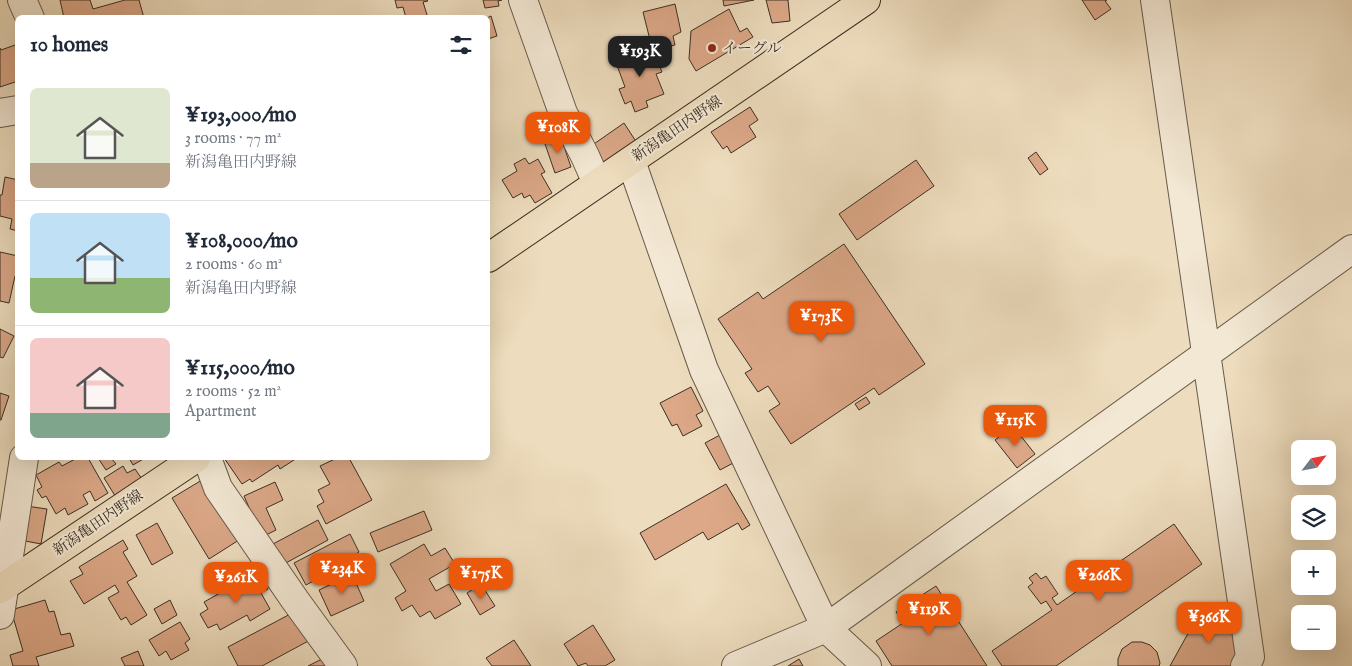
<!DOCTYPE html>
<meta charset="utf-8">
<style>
:root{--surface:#fff;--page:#f2f2f3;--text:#1f2937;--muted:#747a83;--line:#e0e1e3;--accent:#ea580c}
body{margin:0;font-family:"IM FELL English","Noto Serif JP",serif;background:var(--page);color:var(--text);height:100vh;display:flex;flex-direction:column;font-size:19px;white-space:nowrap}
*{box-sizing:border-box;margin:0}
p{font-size:16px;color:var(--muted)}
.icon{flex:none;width:28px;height:28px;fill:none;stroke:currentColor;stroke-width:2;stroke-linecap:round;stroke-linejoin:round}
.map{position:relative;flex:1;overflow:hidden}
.panel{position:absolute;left:15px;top:15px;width:475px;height:445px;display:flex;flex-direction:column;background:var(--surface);border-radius:8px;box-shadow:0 5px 20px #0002}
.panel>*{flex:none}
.needle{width:32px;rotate:58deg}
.tools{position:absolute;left:1291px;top:440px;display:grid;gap:10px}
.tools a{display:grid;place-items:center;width:45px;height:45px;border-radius:8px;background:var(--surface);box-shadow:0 5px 20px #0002;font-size:25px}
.price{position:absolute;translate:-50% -42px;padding:0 11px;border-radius:10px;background:var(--accent);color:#fff;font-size:16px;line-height:32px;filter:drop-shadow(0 1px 2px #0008)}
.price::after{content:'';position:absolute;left:50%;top:30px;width:15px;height:11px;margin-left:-8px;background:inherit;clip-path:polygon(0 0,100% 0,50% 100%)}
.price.current{background:#222;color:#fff}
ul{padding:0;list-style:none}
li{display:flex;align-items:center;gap:15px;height:125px;padding:0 15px}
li+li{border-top:1px solid var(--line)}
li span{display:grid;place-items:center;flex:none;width:140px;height:100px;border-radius:8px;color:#555}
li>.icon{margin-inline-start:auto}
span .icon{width:60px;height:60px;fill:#fffc;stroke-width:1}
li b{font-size:21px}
h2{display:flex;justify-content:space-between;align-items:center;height:60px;padding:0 15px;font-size:21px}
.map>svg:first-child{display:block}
</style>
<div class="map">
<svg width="1352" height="666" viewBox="0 0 1352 666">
<rect width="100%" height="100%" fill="#eddcbd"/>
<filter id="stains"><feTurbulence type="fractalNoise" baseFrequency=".004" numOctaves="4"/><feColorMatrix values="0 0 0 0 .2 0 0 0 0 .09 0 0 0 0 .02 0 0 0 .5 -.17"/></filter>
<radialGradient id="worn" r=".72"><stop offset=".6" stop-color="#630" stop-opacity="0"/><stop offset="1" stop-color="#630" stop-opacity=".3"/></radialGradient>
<path fill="#dca888" stroke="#3b3023" d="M60 0H90L93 9 125 0H139L144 18H64Z
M395 0H427L428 1 423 2 428 18H406L403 7 397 8Z
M483 0H502L498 1 499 6 485 8Z
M723 0H754L724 6Z
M766 0H788L790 21 772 23Z
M1082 0H1107L1105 1 1111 9 1095 20Z
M675 4 681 32 673 36 675 45 665 47 662 37 650 40 643 12Z
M729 9 740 32 747 28 753 37 696 71 689 59 691 31Z
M491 16 497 36 488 39 487 18Z
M18 44V81L0 87V48L1 50Z
M651 46 654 53 649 55 652 63 657 61 662 72 656 74 664 94 646 101 648 107 635 112 631 101 625 104 619 89 625 87 615 60Z
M750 107 758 120 749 126 756 137 731 153 727 146 723 149 711 132Z
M624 123 637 143 600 167 591 146Z
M560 135 571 167 555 173 544 141Z
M1036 152 1048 169 1040 175 1028 158Z
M525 158 529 164 538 159 545 172 541 174 552 193 535 203 530 195 524 198 522 193 513 198 502 180 517 171 514 164Z
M916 160 934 186 857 240 839 214Z
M5 177 18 180V231L10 229 12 219 0 216V195H2Z
M844 244 925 364 879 395 874 388 791 444 769 411 780 404 768 386 758 392 745 373 752 369 718 319 758 292 763 299Z
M0 252 18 256V276H15L9 303 0 301Z
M0 329 14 336 3 358 0 357Z
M691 387 703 411 696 415 702 426 683 436 677 424 672 426 660 403Z
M0 393 9 396 1 420H0Z
M866 397 870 403 859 410 855 404Z
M1013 426 1035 454 1017 468 995 440Z
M720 435 735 462 720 470 705 443Z
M77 458H88L108 493 95 501 90 491 83 495 88 504 68 515 65 508 56 514 46 496 42 498 37 490 42 487 36 475 59 462 62 466Z
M98 458H111L116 464 106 470Z
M129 458H145L133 465Z
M224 458H297L280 469 278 465 252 482 250 479 242 484Z
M337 458H349L372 500 326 524 317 506 324 502 318 490 330 484 320 466Z
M123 466 127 473 135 469 144 482 117 499 104 478Z
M202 480 239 540 209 559 172 498Z
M275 482 283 500 266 508 276 530 262 537 244 496Z
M726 484 750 525 742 530 738 523 708 540 703 532 655 560 640 533Z
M26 506 47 509 41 544 20 540Z
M424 511 432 530 378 552 370 533Z
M318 520 328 540 284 564 273 544Z
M157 523 173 553 152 565 136 535Z
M1174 524 1202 564 1056 666H1002L992 651 1052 610 1046 601 1041 604 1038 600 1028 587 1033 583 1029 578 1036 573 1041 579 1046 576 1058 594 1052 598 1057 605Z
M350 534 359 552 347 559 349 562 306 585 294 563Z
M123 540 128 549 123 552 137 576 127 582 147 615 131 625 126 617 121 620 108 598 119 592 115 585 84 604 70 581 83 574 79 567Z
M424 544 431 556 445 548 455 564 429 579 436 591 449 584 461 604 435 619 430 611 420 617 412 605 402 611 395 598 406 591 390 564Z
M352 574 364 601 331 616 319 590Z
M252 575 257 583 263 580 268 589 261 593 270 609 250 621 247 615 220 630 217 624 208 628 200 614 208 609 204 602Z
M481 584 495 606 480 615 467 593Z
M936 586 987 666H892L876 641 903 623 896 612Z
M45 600 49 612 54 611 61 635 70 633 74 646 36 657 39 666H13L10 655 23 651 11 610Z
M170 600 177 615 162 624 154 609Z
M1220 610 1241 647 1233 666H1170L1196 619Z
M296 611 312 639 262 666H238L228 647Z
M180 622 190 639 185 643 189 650 171 660 166 651 159 656 149 640Z
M593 625 615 660 605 666H588L586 663 578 666 564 644Z
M514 640 531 666H492L486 658Z
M1132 642H1142L1150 645 1157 652 1160 663 1159 666H1118V659L1122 649Z
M138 651 144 666H125L121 658Z
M326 657 331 666H308Z
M799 659 803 666H788Z"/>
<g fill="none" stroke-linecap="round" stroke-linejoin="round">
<g stroke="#685b4a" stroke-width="30">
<path id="minor" d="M22 0 30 18
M523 0 563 113 585 156 597 183
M1155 0 1250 657 1245 666
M0 113 18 110
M631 161 704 370 826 628 867 666
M207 458 218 488 295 600 343 666
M0 615 24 458
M736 666 826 628 1352 249"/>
</g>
<g stroke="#3b3023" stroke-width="30">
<path id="major" d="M488 258 866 0
M0 589 196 458"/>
</g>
<use href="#minor" stroke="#f3e8d4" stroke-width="28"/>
<use href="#major" stroke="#eddcbd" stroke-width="28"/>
</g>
<circle fill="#8f2418" stroke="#f3e8d4" stroke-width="2" cx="712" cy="48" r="5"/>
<g text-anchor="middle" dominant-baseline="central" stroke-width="4" stroke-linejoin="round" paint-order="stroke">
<g font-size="15" fill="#3b3023" stroke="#f3e8d4" text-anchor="start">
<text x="722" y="48">イーグル</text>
</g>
<g font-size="15" fill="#3b3023" stroke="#f3e8d4">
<text transform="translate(677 129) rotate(-34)">新潟亀田内野線</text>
<text transform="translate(98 523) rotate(-34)">新潟亀田内野線</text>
</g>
</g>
<rect width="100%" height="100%" filter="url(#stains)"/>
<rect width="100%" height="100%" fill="url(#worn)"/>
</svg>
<div class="tools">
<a><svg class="needle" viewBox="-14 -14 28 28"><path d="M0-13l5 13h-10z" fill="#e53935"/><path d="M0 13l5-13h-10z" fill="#747a83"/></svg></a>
<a><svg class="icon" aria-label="layers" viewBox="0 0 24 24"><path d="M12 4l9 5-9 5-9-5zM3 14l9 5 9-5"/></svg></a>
<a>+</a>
<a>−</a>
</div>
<b class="price current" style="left:640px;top:78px">¥193K</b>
<b class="price" style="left:558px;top:154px">¥108K</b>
<b class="price" style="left:821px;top:343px">¥173K</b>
<b class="price" style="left:1015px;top:447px">¥115K</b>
<b class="price" style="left:342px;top:595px">¥234K</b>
<b class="price" style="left:481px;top:600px">¥175K</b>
<b class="price" style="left:1099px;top:602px">¥266K</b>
<b class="price" style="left:236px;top:604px">¥261K</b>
<b class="price" style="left:929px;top:636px">¥119K</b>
<b class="price" style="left:1209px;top:644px">¥366K</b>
<section class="panel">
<h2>10 homes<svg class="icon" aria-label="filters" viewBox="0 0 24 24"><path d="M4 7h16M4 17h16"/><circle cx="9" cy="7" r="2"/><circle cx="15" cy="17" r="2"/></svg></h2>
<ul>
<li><span style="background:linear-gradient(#dfe7d0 75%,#b9a48a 0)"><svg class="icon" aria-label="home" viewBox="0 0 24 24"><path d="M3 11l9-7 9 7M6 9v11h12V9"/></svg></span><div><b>¥193,000/mo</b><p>3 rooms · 77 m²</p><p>新潟亀田内野線</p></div></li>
<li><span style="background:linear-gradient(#bfe0f5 65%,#8fb573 0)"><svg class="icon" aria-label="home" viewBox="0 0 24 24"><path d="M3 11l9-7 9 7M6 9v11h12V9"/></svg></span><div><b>¥108,000/mo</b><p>2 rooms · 60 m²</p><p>新潟亀田内野線</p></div></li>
<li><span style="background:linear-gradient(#f6c9c9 75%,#7fa58c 0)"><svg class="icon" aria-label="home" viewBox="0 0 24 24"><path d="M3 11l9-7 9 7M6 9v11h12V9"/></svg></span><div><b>¥115,000/mo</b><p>2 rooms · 52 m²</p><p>Apartment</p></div></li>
</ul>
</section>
</div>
